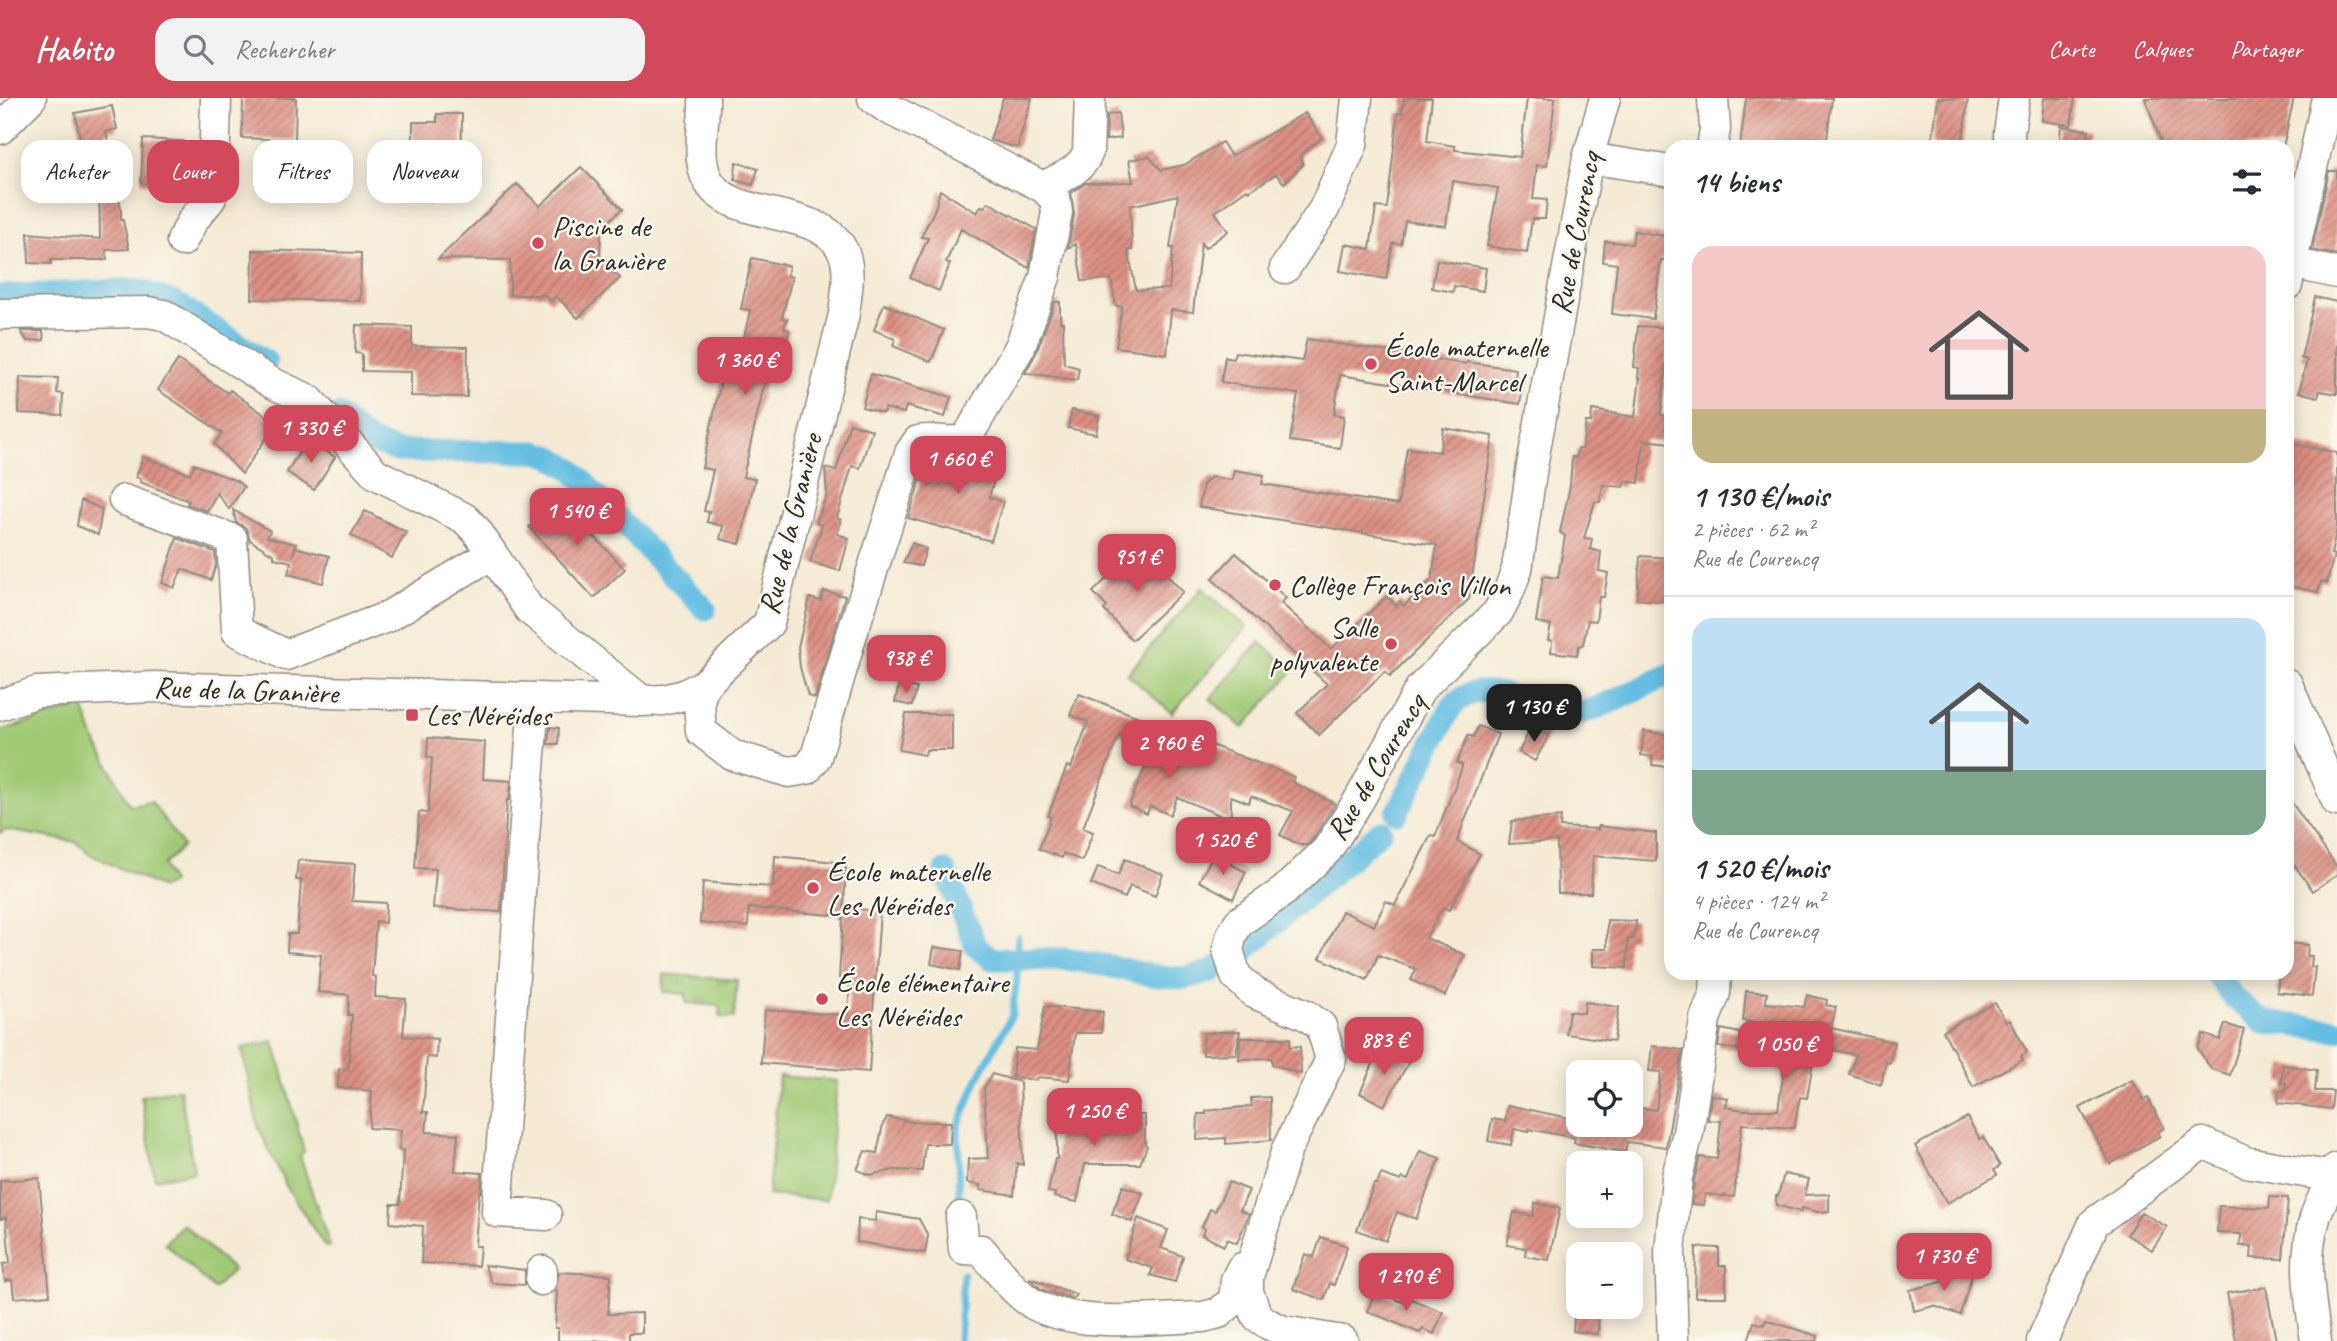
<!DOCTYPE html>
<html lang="fr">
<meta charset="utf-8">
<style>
:root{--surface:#fff;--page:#f2f2f3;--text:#2b2b33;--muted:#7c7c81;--line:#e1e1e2;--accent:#d1495b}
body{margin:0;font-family:Caveat,sans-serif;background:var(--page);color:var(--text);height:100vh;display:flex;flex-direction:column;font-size:26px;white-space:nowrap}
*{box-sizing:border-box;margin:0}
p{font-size:23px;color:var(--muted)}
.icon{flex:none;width:38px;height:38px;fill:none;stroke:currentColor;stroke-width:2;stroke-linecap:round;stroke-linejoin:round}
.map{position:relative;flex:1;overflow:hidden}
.panel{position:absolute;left:1664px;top:42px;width:630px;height:840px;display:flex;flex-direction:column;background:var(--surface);border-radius:21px;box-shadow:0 4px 18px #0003}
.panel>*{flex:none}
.guide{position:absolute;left:21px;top:42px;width:665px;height:63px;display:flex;gap:14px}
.buttons{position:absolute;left:1566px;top:962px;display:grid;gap:14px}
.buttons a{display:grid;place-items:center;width:77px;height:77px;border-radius:14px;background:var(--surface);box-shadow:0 4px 18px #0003;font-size:35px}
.price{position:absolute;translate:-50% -60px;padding:0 16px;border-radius:14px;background:var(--accent);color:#fff;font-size:23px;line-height:46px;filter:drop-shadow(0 2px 4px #0008)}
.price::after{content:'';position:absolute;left:50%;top:42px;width:21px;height:16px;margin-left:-10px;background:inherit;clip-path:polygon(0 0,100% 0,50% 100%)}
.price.selected{background:#222;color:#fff}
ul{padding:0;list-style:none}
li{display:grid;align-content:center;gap:14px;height:371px;padding:0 28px}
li+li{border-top:2px solid var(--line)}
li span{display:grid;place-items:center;height:217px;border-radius:21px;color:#555}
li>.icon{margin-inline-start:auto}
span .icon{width:126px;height:126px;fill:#fffc;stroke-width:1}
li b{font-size:30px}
h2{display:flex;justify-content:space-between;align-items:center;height:84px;padding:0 28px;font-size:30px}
.tag{padding:0 24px;border-radius:21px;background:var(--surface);box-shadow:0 4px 18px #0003;font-size:24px;line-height:63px}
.tag.selected{background:var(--accent);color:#fff}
header{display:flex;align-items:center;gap:42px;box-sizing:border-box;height:98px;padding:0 35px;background:var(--accent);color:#fff}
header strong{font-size:33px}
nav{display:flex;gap:38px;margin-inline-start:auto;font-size:24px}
.search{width:490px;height:63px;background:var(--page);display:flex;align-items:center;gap:18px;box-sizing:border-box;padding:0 24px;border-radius:21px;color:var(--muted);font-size:26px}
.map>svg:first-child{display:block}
</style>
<header>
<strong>Habito</strong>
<div class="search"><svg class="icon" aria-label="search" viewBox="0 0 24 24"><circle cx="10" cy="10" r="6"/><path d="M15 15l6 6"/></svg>Rechercher</div>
<nav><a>Carte</a><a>Calques</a><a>Partager</a></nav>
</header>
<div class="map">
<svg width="2337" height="1243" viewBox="0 0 2337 1243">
<defs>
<pattern id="park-tufts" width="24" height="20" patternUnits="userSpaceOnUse" patternTransform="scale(1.75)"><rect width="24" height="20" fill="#a0c975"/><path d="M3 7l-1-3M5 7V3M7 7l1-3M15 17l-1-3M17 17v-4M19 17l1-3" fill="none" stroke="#83a360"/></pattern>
<pattern id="building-hatch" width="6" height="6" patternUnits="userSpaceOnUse" patternTransform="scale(1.75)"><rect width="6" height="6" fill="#dd9084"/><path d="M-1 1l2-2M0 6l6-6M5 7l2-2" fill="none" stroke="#b3766c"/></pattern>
</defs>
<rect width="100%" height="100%" fill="#fbf7ec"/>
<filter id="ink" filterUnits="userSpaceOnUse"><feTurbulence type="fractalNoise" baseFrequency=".0143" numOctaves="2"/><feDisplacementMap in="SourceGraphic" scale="14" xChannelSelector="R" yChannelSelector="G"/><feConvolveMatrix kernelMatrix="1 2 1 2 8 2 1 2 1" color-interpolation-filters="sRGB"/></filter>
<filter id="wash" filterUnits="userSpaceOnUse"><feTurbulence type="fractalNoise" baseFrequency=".00686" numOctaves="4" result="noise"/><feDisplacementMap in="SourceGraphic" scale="28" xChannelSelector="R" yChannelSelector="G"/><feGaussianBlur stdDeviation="1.57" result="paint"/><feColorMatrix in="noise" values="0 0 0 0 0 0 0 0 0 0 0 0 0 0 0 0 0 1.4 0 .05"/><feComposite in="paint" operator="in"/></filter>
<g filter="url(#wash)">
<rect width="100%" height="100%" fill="#f5ebd5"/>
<path fill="url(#park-tufts)" stroke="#667a50" stroke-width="2" d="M664 876 737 882 734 920 720 919V908L686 905V896L663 894Z"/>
<path fill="#a0c975" stroke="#667a50" stroke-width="2" d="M1202 490 1247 529 1172 615 1127 576Z
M1260 544 1293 573 1243 630 1210 601Z
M83 608 94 640 130 707 151 703 183 748 163 767 172 785 162 790 91 757 76 744 6 732 0 735V633Z
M274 943 304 1053 300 1058 330 1148 325 1149 285 1086 258 1029 242 950Z
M779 978 837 983 827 1102 768 1097Z
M180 991 194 1074 155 1081 141 998Z
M183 1126 233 1172 214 1191 165 1145Z"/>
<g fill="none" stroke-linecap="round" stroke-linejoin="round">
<path stroke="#66bfe3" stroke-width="7" d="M959 1113 958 1029 979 978 1012 917 1017 881 1018 839
M959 1243 963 1176"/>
<path stroke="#66bfe3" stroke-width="23" d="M0 198 127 192 145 194 174 204 266 264
M338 317 369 343 397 353 536 354 550 358 571 371 705 511
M1397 715 1451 609C1486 571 1526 614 1566 617 1590 618 1647 586 1671 576
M945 773 976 849 992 861H1066L1109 868 1150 877 1184 880 1210 874 1245 852 1381 733
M2215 875 2234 900 2264 924 2337 932"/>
</g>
<g id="blocks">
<path fill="url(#building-hatch)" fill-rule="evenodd" d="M243 0H296L295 42 242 40Z
M1003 0H1032L1017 50 990 42Z
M1404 0H1432L1427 43 1455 48V52L1520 59 1527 0H1555L1547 68 1537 67 1533 101 1547 102 1545 121H1532L1527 155 1487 148 1498 90 1452 83 1446 128 1405 123 1401 146 1393 145 1386 181 1340 173 1345 146 1370 151 1376 109 1387 110 1398 15H1402Z
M1746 0H1832L1826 49H1740Z
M1938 0H1968L1962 49 1932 46Z
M2044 0H2075L2071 27 2042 23Z
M2145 0H2294L2283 49H2163Z
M112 8 117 31 106 34 121 111V122H123L129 151 106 152 107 162H51V166L29 165 28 135 100 141 99 79 88 81 75 15Z
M1118 15 1121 40 1106 42 1107 17Z
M1305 15 1322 40 1300 57 1303 67 1284 85 1276 76 1249 93 1247 91 1215 114 1228 133 1205 150 1201 145 1193 214 1171 212 1167 256 1116 249 1122 208H1116L1111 181 1082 183 1076 146 1068 150 1074 117 1071 95 1086 85 1133 84 1129 62 1149 58 1161 72 1184 67 1222 44 1231 58ZM1178 97 1170 150H1173L1169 191 1136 192 1128 152H1132L1130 108Z
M437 16H462L461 77H455L454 90 436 89V103L405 102V86H412L413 24H437Z
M2061 28 2089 32 2086 49H2059Z
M143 41 183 43V75H175L174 86 141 85Z
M736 64 758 71 753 87 735 82Z
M581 69 622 111 601 131 600 160 620 180 578 220 556 198 550 203 545 197H510V162L438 161 517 86 540 108Z
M2329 73H2337V157L2312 152Z
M940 92 977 115 981 108 985 109 988 104 1036 131 1029 170 961 131 946 164 950 166 939 193 910 180 928 140 921 139 935 111Z
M1634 133 1670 139 1666 162H1661L1653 221 1612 216 1617 166 1603 164 1605 143 1632 146Z
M253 152 361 155 360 203 252 201Z
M752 160 789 168 787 178 792 179 782 220 787 221 784 230 789 232 780 273 768 270 743 379 755 381 740 446 720 441 723 428 707 424 709 414 704 413 713 372 702 370 726 260 739 263 750 212 741 211Z
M1437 162 1486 170 1483 193 1454 188 1453 194 1432 190Z
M2315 199 2337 204V296L2320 293 2318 299 2299 294 2307 262 2301 260Z
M1055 204H1060V224H1063L1064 266 1079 270 1077 282 1025 275 1036 255Z
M884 206 944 232 931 264 893 248 895 241 874 232Z
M356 227 412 229V248L468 249 467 299 411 298V274L362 273V256L355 255Z
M1638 228 1671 230 1661 317 1671 318V345L1644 342 1639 385 1625 383 1623 389 1603 387 1600 404H1595L1584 440 1592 441 1590 451 1601 454 1599 473 1608 475 1604 499H1599L1596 523 1588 522 1583 547 1579 548 1577 557 1551 554 1552 543 1548 542 1551 527 1536 524 1543 478 1558 480 1565 438 1560 434 1570 388 1572 359 1576 360 1578 351H1582L1586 324H1591L1592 312 1635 319 1640 280H1638L1639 270 1634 269Z
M21 233H43L44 242 27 243Z
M1307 241 1466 266 1467 264 1516 271 1515 280 1524 281 1520 306 1340 277 1334 316 1344 318 1340 350 1290 343 1298 296 1221 284 1225 259 1233 261 1235 254 1302 263Z
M178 262 228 295 230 292 276 325 242 376 214 346 222 335 158 292Z
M871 276 951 299 945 319 906 308 904 315 885 310 883 315 862 309Z
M20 279 58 280 57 295 63 296 62 317 19 315Z
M1072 312 1099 318 1096 336 1068 330Z
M850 325 872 332 860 370 852 368 837 420 841 422 837 436 849 440 840 473 810 464 822 427 816 425 827 396 825 370 836 373Z
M1443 330 1493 338 1469 501 1390 578 1385 573 1319 637 1297 615 1327 586 1212 481 1236 455 1286 500 1281 505 1331 551 1387 498 1396 508 1400 503 1404 508 1432 481 1437 447 1199 409 1203 387 1211 379 1232 382 1234 372 1264 377 1262 386 1398 407 1407 350 1440 354Z
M307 342 335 359 314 392 287 374Z
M2290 345 2337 355V430L2331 456 2334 457 2327 485 2321 483 2318 494 2287 488V355Z
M972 357 999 366 989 399 1003 404 991 443 908 420 928 359 940 360 958 366V360Z
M143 359 190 376 194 366 237 383 244 389 229 411 217 395 207 413 187 406 189 403 140 384 141 381 136 379Z
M559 401 625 471 594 500 529 429Z
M81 402 102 411 98 437 77 428Z
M233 412 270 433 267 439 296 446 293 458 295 449 329 458 323 485 288 476 291 464 274 460V457L250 442 246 430 236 424Z
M365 413 406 434 392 460 351 437Z
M177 440 215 454 216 467 211 482 182 471 174 490 162 485Z
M912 445 926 451 921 468 903 465Z
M1133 455H1140L1152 466 1154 463 1183 494 1132 542 1104 512 1107 509 1093 494Z
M1640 458 1671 460V504L1637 501Z
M824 493 845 498 815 600 808 598 800 569 798 549 810 500 821 503Z
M899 587 917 590 912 608 895 604Z
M1079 596 1294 679 1292 684 1335 706 1313 741 1307 747H1300L1280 737 1293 713 1251 698 1249 705 1231 698V722L1177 699 1170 717 1150 708 1147 716 1129 708 1153 650 1119 636 1083 730 1093 734 1082 763 1063 755 1062 760 1039 751 1051 719 1048 718 1067 668 1071 670 1088 624 1070 617Z
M906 616H952V652H926L925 657 899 652Z
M1478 628 1498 636 1457 743 1480 756 1449 812 1443 809 1426 840 1465 857 1445 898 1411 882 1416 871 1378 857 1367 882 1320 860 1342 813 1374 828 1386 803 1395 807 1431 737 1435 739 1462 670V667L1457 665 1468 637 1473 639Z
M550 629 559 630 558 646H548Z
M1531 629 1549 637 1535 663 1519 654Z
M1644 633 1671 637V669L1652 667 1653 659 1641 657Z
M428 640 485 644 483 681 511 683 509 702H507L501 814 433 810 436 771 415 770 419 714 428 715 432 660 427 659Z
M2287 698 2337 769V777L2313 793 2295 768 2287 774Z
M1561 719 1560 729 1598 731V728L1656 735V763L1593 758 1591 795H1558L1557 743 1509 746 1512 723Z
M1213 757 1246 774 1233 801 1199 783Z
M775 758 846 765 844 810 880 813 869 974 761 965 765 912 848 917 850 881 839 880 843 818 749 810 748 829 700 825 703 784 773 789Z
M1125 761 1163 776 1155 798 1130 788 1125 800 1091 786 1098 769 1118 777Z
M302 762 355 766 352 803 386 805 385 825 376 823 372 878 376 879 375 899 406 901 403 938 437 941 436 960 427 959 423 1014H428L426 1034 458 1036 455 1073 482 1075 481 1094H479L475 1148H480L478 1168 421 1165 423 1128 390 1125 391 1106H400L403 1052H399L401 1032 369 1030 372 993 338 990 339 971 348 972 352 917H348L349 897 318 894 321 857 287 854 288 836H297L301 782H296L298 763Z
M1607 822 1636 823 1634 841H1628L1627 870 1593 868V851H1607Z
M2287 845 2308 847 2307 858H2312L2311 869H2315L2312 898 2277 894 2279 875 2287 876Z
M934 849 963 853 960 872 931 866Z
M1746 893 1767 895 1766 905 1804 909 1807 897 1827 902 1826 907 1836 909 1831 930 1894 944 1890 965 1886 964 1881 987 1849 976 1856 957 1816 948 1807 1000 1800 999 1794 1030 1742 1026 1734 1099 1705 1096 1704 1107 1692 1106 1694 1082 1700 1059 1717 1061 1721 1023 1708 1022 1711 997 1728 1000 1726 1009 1743 1012H1778L1790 929 1743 923Z
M1585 904 1619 909 1614 943 1566 936 1569 913 1584 915Z
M1995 905 2006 924 2010 922 2027 954 2021 958 2023 962 1973 989 1943 933Z
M1045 908 1103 914 1101 935H1075L1069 982 1037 979 1036 982 1012 979 1015 950 1037 952Z
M2225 926 2244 932 2230 977 2211 971 2198 951 2203 936 2220 942Z
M1721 931 1749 937 1744 952 1718 949Z
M1240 933 1236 956 1203 957V935Z
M1240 940H1290V949L1300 948 1301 976 1272 966V960L1239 961Z
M1652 948 1683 952 1666 1049 1627 1044 1625 1054 1574 1045 1575 1040 1529 1031V1034L1514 1031 1511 1047 1488 1043 1492 1021 1505 1023 1508 1007 1578 1022V1027H1631L1633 1009 1656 1012 1661 974 1649 973Z
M1385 951 1409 964 1384 1008 1360 995 1376 959 1379 961Z
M2283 967 2317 972 2315 993H2333L2331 1011 2278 1005 2279 993H2285L2286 985H2281Z
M992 976 1020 984 1023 1067 1017 1065 1014 1097 980 1092V1087L967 1085 968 1061 988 1060 984 990Z
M2132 982 2144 1002 2148 1000 2164 1030 2158 1034 2160 1038 2110 1066 2080 1010Z
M1270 999 1271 1042 1226 1046V1040L1197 1042 1198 1016H1206V1013L1252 1008 1251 1000Z
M1057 1017H1145V1047L1147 1048 1140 1066H1085L1077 1104 1054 1099 1055 1095 1048 1094 1055 1061H1057Z
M887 1019 913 1024H951L950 1046H925L922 1073 894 1072 870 1077 857 1072 865 1053 877 1055 883 1026Z
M1967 1019 1980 1041 1983 1039 2000 1068 1994 1072 1997 1077 1947 1105 1915 1048Z
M1420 1053 1440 1060 1416 1121 1397 1114 1386 1143 1357 1132 1374 1086H1377L1381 1076 1401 1083 1402 1080 1408 1082Z
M1784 1076 1809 1081 1805 1097 1829 1096V1113L1818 1114 1802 1110 1801 1114 1776 1107V1098H1778Z
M39 1080 50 1197 14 1200 12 1182 5 1183 3 1166 10 1165 6 1120 0 1121V1083Z
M1229 1084 1249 1092 1240 1112 1249 1116 1237 1145 1227 1141 1224 1148 1202 1137 1205 1131 1202 1129 1210 1111 1215 1113Z
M1123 1088 1143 1095 1132 1124 1112 1116Z
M2270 1099 2288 1100 2283 1161 2251 1160 2252 1148H2240L2241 1136 2217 1135 2219 1108 2269 1110Z
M1535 1105 1560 1110 1549 1162 1525 1158 1526 1150 1507 1147 1514 1114 1533 1118Z
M876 1114 919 1121 928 1138 925 1155 857 1144 858 1121 875 1123Z
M2141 1114 2167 1129 2152 1152 2127 1137Z
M1138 1120 1168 1132 1161 1150 1183 1158 1175 1184 1150 1177 1153 1170 1125 1161Z
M1321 1139 1347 1148 1334 1187 1330 1185 1324 1202 1293 1191 1305 1156 1314 1159Z
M1696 1149 1719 1150V1168H1726V1199H1695Z
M484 1167 525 1172V1187L492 1185Z
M1946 1169 1972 1177 1960 1217 1934 1208 1914 1213 1910 1192 1942 1184Z
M559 1174 611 1177 608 1216 642 1215V1235H629V1243H558V1230H555L557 1193H555Z
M1029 1180 1076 1196 1073 1201 1057 1197 1041 1191Z
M2266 1189 2276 1243H2236L2227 1195Z
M1376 1193 1409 1207 1411 1201 1443 1214 1434 1236 1423 1231 1420 1235 1367 1213Z
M1575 1209H1599L1598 1236 1573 1233Z
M1766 1222 1818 1238 1817 1243H1748L1754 1224 1764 1227Z"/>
</g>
</g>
<g filter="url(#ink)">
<use href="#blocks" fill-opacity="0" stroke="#908b80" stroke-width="2"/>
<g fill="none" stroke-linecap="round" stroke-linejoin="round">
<g stroke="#908b80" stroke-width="33">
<path id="minor" d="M0 31 31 0
M1712 49 1715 31 1713 0
M2010 49 2009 35 2014 0
M1588 60 1671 73
M1043 89C1060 80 1081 73 1088 54L1090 0
M182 143 193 122 211 100 214 79 216 0
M2291 165 2337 175
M1285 170 1324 111 1352 47 1357 0
M2287 187 2327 0
M1 216 148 214 164 217 272 285 309 302 376 376 464 420 476 432 529 511 642 603
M124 402 232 441 237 533 286 557 387 519 492 456
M2287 586 2337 703
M704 587 699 603 701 633 732 657 789 674 807 671 816 659 852 536 910 355 918 343C934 339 950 347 966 341L1020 249 1045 179 1057 114 1055 101 1043 89 887 10 873 0
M534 601 497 1114 546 1117
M0 607 37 594 154 589 642 603 663 602 684 597 704 587 769 525 844 216C846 199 850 179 846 162 831 101 724 130 705 76 697 52 705 24 704 0
M961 1119 964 1151 981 1152C997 1170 1013 1194 1033 1206 1079 1231 1151 1220 1203 1219L1219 1215 1234 1202 1236 1182 1242 1170
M541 1182 542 1173
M1343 1243 1283 1233 1268 1226 1257 1218 1248 1194V1179L1287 1051 1331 961 1321 928 1306 917 1254 895 1236 878 1228 852 1232 836 1239 824 1284 793 1327 752 1359 702 1420 591 1498 514 1509 493 1517 471 1532 368 1588 60 1605 0
M1673 1243 1670 1154 1677 1079 1688 1035 1705 921 1715 895 1716 875
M2042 1243 2094 1125 2203 1045 2246 1064 2334 1079
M2316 1243C2310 1200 2302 1162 2315 1120 2320 1102 2331 1087 2337 1070"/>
</g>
<use href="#minor" stroke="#fff" stroke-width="30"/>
</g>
</g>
<g fill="#d1495b" stroke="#fbf7ec" stroke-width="2.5">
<circle cx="538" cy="145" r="7"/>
<circle cx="1371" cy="266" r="7"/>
<circle cx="1275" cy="487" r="7"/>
<circle cx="1391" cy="546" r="7"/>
<rect x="405" y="610" width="14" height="14" rx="3.5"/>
<circle cx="813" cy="790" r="7"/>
<circle cx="822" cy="901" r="7"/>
</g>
<g text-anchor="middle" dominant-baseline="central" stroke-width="5" stroke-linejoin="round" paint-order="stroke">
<g font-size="30" fill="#2b2b2b" stroke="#fbf7ec" text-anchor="start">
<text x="552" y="128">Piscine de<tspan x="552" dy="34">la Granière</tspan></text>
<text x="1385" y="249">École maternelle<tspan x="1385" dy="34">Saint-Marcel</tspan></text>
<text x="1289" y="487">Collège François Villon</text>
<text x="1377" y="529" text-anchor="end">Salle<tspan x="1377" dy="34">polyvalente</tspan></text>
<text x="426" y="617">Les Néréides</text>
<text x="827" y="773">École maternelle<tspan x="827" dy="34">Les Néréides</tspan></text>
<text x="836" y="884">École élémentaire<tspan x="836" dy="34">Les Néréides</tspan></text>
</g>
<g font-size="30" fill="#2b2b2b" stroke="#fbf7ec">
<text transform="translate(1575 135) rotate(-79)">Rue de Courencq</text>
<text transform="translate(790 426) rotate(-76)">Rue de la Granière</text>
<text transform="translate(246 592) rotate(2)">Rue de la Granière</text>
<text transform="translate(1376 669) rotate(-59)">Rue de Courencq</text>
</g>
</g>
</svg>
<div class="buttons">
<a><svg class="icon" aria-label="locate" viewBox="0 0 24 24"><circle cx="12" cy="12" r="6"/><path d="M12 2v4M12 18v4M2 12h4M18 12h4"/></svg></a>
<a>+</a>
<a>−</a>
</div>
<b class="price" style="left:745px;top:299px">1 360 €</b>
<b class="price" style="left:311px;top:367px">1 330 €</b>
<b class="price" style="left:958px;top:398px">1 660 €</b>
<b class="price" style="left:577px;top:450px">1 540 €</b>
<b class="price" style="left:1137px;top:496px">951 €</b>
<b class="price" style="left:906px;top:597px">938 €</b>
<b class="price selected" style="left:1534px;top:646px">1 130 €</b>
<b class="price" style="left:1169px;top:682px">2 960 €</b>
<b class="price" style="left:1223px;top:779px">1 520 €</b>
<b class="price" style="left:1384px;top:979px">883 €</b>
<b class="price" style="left:1785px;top:983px">1 050 €</b>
<b class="price" style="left:1094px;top:1050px">1 250 €</b>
<b class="price" style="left:1944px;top:1195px">1 730 €</b>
<b class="price" style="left:1406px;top:1215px">1 290 €</b>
<div class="guide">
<a class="tag">Acheter</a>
<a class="tag selected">Louer</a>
<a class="tag">Filtres</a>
<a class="tag">Nouveau</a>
</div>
<section class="panel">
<h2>14 biens<svg class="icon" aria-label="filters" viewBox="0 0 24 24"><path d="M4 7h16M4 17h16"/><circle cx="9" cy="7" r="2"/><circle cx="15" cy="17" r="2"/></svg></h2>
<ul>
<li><span style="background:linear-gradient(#f6c9c9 75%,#c2b280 0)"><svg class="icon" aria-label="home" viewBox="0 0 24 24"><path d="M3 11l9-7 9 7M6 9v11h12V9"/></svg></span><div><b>1 130 €/mois</b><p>2 pièces · 62 m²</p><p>Rue de Courencq</p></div></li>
<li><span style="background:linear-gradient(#bfe0f5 70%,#7fa58c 0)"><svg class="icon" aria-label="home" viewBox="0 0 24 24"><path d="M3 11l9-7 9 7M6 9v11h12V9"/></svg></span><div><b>1 520 €/mois</b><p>4 pièces · 124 m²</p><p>Rue de Courencq</p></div></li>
</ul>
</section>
</div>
